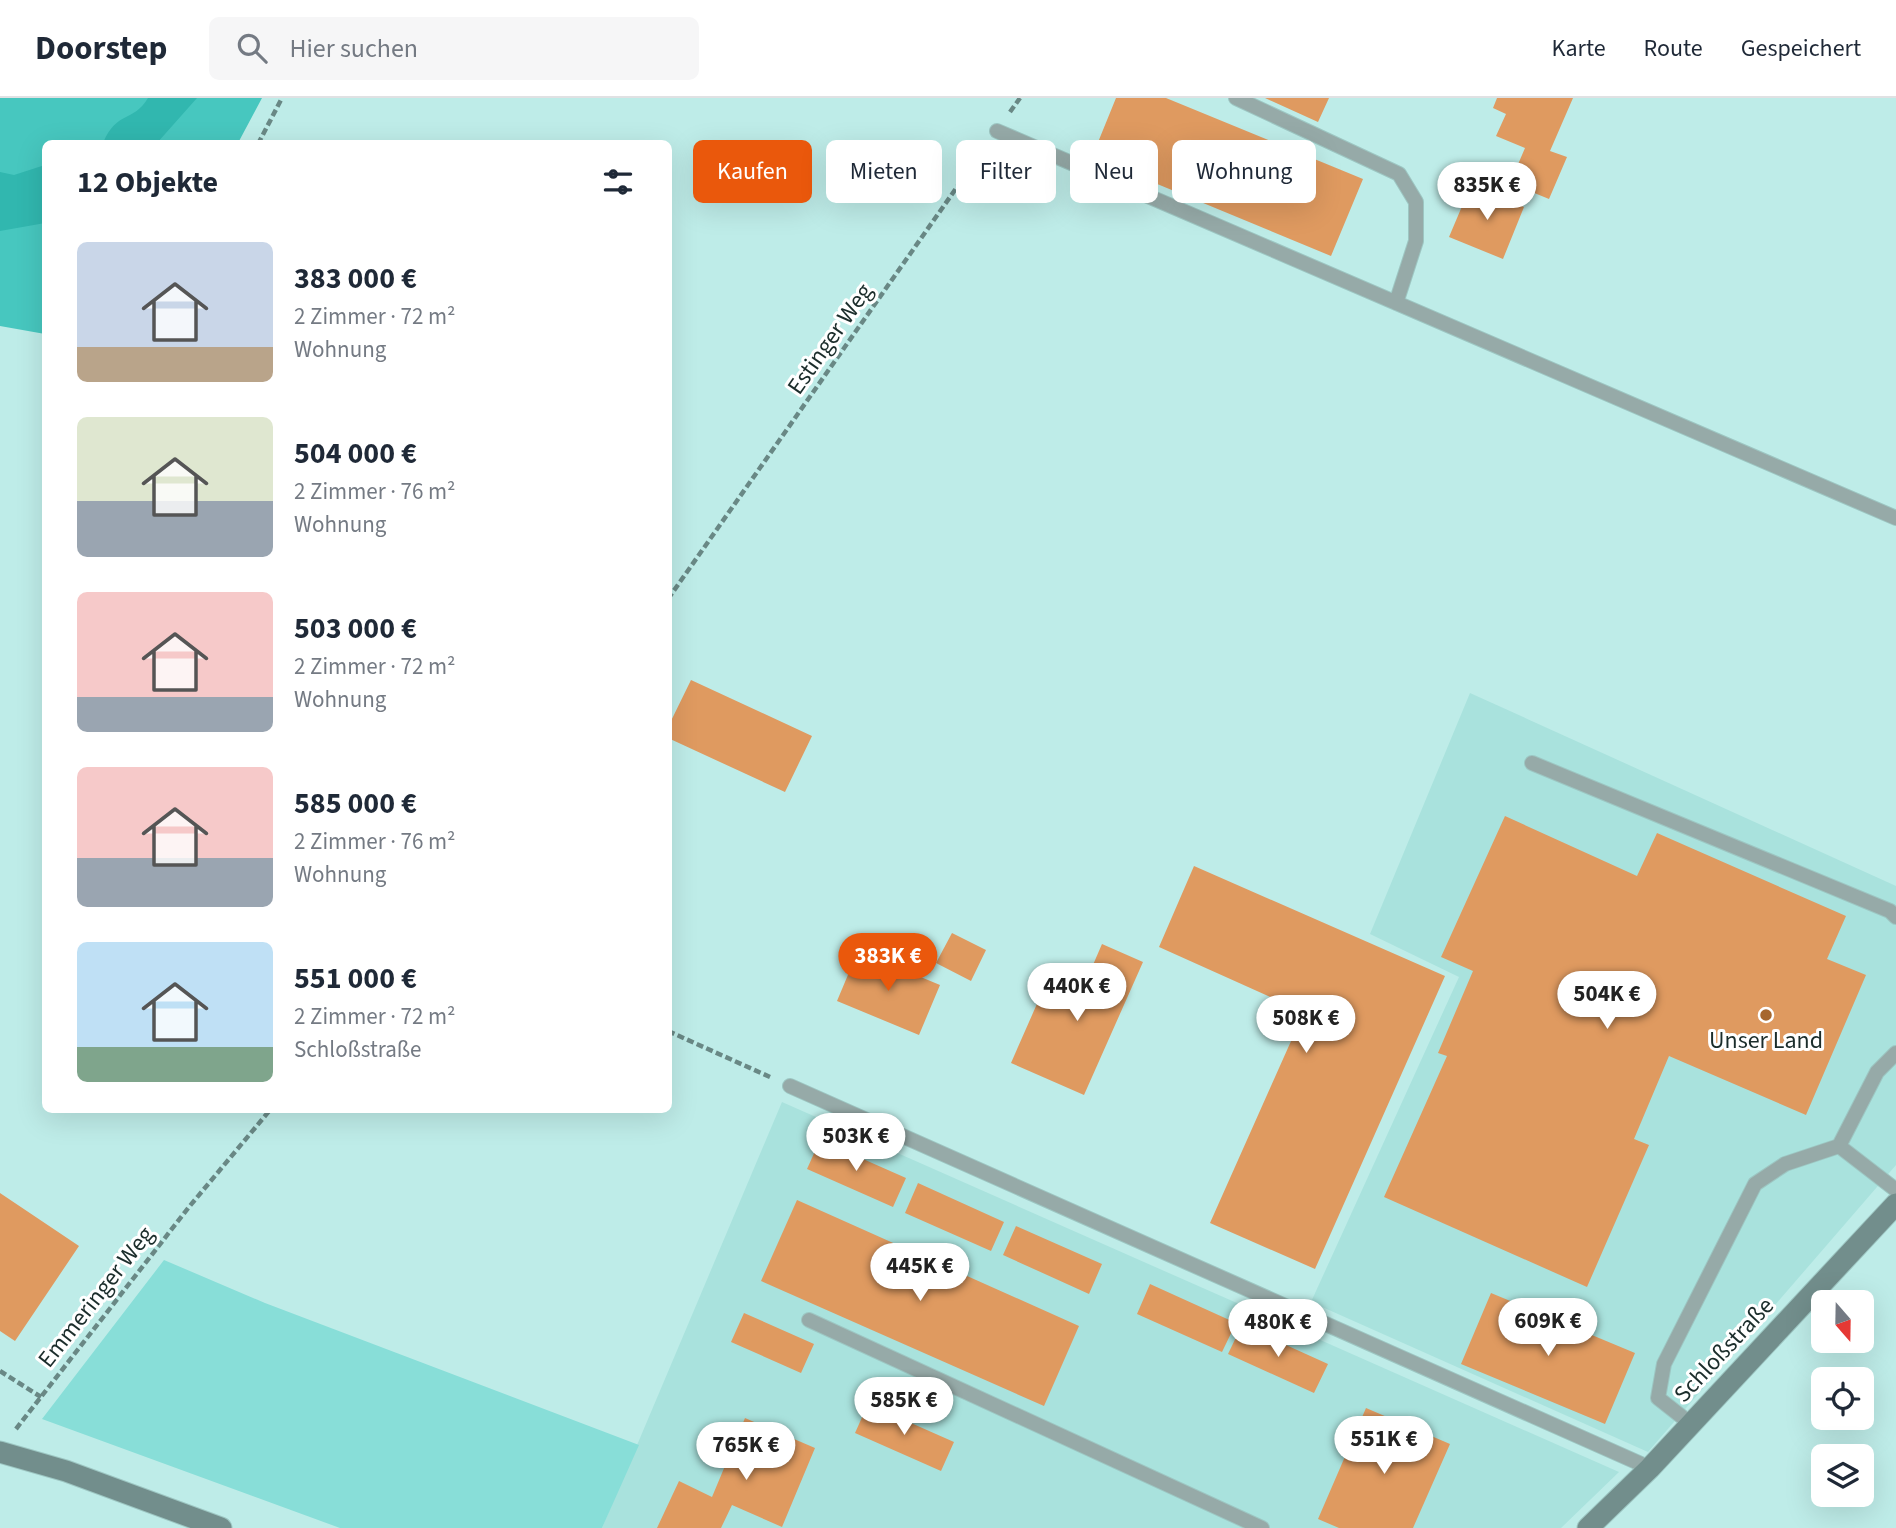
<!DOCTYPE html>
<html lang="de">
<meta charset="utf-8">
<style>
:root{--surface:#fff;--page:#f6f6f7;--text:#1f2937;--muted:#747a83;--line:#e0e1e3;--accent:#ea580c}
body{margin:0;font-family:"Source Sans 3",sans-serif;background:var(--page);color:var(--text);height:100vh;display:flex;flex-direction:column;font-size:26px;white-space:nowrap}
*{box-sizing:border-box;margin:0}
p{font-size:23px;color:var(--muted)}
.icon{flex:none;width:38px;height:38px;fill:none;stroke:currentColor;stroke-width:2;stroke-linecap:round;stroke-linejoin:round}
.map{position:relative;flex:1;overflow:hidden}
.drawer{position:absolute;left:42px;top:42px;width:630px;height:973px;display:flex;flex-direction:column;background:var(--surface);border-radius:10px;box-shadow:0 7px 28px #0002}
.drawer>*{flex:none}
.hud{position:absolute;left:693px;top:42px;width:665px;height:63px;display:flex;gap:14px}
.needle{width:46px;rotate:160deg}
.tools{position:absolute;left:1811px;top:1192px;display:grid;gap:14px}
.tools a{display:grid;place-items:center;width:63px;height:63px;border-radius:10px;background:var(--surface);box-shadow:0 7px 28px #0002;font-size:35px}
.price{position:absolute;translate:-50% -60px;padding:0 16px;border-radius:24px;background:#fff;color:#222;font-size:23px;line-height:46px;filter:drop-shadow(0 2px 4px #0008)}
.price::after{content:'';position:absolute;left:50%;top:42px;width:21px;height:16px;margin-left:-10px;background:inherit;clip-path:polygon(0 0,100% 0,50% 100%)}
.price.selected{background:var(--accent);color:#fff}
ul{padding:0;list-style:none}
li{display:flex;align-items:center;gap:21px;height:175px;padding:0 35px}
li span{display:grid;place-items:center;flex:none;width:196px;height:140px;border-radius:10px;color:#555}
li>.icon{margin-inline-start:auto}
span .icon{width:84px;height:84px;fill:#fffc;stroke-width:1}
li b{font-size:30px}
h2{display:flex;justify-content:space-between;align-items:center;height:84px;padding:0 35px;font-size:30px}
.tag{padding:0 24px;border-radius:10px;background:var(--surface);box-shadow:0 7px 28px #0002;font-size:24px;line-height:63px}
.tag.selected{background:var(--accent);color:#fff}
header{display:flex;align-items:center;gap:42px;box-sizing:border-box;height:98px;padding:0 35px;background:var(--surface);border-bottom:2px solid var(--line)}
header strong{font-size:33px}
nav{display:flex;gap:38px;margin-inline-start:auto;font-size:24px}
.search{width:490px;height:63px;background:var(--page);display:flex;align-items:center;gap:18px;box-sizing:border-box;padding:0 24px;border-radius:10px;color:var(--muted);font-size:26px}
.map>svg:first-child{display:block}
</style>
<header>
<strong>Doorstep</strong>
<div class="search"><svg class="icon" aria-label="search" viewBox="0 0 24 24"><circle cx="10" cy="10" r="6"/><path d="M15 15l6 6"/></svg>Hier suchen</div>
<nav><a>Karte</a><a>Route</a><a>Gespeichert</a></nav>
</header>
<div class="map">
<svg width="1896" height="1430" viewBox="0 0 1896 1430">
<rect width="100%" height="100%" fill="#beece8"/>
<path fill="#a9e2dd" d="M1470 595 1896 788V1067L1648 1354 1311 1204 1459 879 1370 836Z
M782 1004 1619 1374 1561 1430H602Z"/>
<path fill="#88ded8" d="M164 1162 265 1205 639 1347 602 1430H340L42 1321Z"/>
<path fill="#47c7bf" d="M0 0H262L238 45 46 46 45 236 0 228Z"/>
<path fill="#31b7af" d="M148 0H197L157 45H103C117 12 133 25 148 0Z
M45 67V125L0 133V74L14 77Z"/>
<path fill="#df9a60" d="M1116 0H1166L1363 81 1331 158 1092 59Z
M1265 0H1329L1318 24Z
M1497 0H1573L1550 53 1567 59 1549 101 1510 85 1525 50 1496 38 1506 16 1493 10Z
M1471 87 1524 109 1503 161 1449 139Z
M691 582 812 638 785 694 668 640V629Z
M1505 718 1637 778 1657 735 1846 818 1827 861 1866 877 1806 1017 1669 958 1634 1041 1649 1047 1587 1189 1384 1099 1447 958 1438 955 1473 873 1441 859Z
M1194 768 1445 878 1315 1171 1210 1125 1304 914 1159 849Z
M952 835 986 852 971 883 936 865Z
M1102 846 1143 864 1084 997 1011 965 1047 883 1080 897Z
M858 853 940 887 919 937 837 903Z
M820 1042 906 1080 893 1109 807 1071Z
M918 1085 1004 1124 991 1153 905 1115Z
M0 1095 79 1148 15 1243 0 1233Z
M797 1102 1079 1228 1044 1308 761 1183Z
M1016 1128 1102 1166 1089 1196 1003 1157Z
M1150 1186 1236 1225 1222 1254 1137 1216Z
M1491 1195 1635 1255 1605 1326 1461 1266Z
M744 1215 814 1246 801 1275 731 1244Z
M1242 1227 1328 1266 1314 1295 1228 1256Z
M868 1306 954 1344 941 1373 855 1335Z
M1366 1310 1450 1346 1413 1430H1339L1318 1421Z
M745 1320 815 1350 782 1429 732 1407 721 1430H657L679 1383 712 1399Z"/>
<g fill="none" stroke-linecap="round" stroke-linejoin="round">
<g stroke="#9dc6c2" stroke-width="16">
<path id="lane" d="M1236 0 1399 76 1416 104V143L1396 205
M997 33 1896 420
M1532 665 1890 813 1896 819
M790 988 1650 1370
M1839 1048 1877 974 1896 955
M809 1222 1262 1430
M1691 1326 1658 1300 1664 1266 1755 1086 1785 1066 1839 1048 1896 1092"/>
</g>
<g stroke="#9dc6c2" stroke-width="23">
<path id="secondary" d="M0 1354 66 1373 221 1430
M1588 1430 1650 1370 1896 1106"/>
</g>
<path stroke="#698885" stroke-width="4.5" stroke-dasharray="7 3.5" stroke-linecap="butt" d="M1010 14 1020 0
M258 46 282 0
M668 501 983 52
M668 933 770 979
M0 1273 41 1299
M16 1331 189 1109 270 1012"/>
<use href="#lane" stroke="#96aaa8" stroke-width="14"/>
<use href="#secondary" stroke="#728e8c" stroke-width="21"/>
</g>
<circle fill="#a6672e" stroke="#fff" stroke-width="2.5" cx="1766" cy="917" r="7"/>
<g text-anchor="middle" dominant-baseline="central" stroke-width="6" stroke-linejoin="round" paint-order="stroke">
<g font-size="24" fill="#1b2d2b" stroke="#fff">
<text transform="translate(830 241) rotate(-55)">Estinger Weg</text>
<text transform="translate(96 1199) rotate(-52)">Emmeringer Weg</text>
<text transform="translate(1724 1252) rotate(-47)">Schloßstraße</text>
</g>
<g font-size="24" fill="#1b2d2b" stroke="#fff">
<text x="1766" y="942">Unser Land</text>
</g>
</g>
</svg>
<div class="tools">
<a><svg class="needle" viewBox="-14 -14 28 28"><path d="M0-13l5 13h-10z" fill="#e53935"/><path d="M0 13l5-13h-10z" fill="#747a83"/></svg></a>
<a><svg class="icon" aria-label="locate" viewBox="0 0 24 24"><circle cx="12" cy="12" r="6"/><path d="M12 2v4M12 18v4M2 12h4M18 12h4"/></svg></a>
<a><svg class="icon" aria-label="layers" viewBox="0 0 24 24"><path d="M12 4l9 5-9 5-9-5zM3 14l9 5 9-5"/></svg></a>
</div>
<b class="price" style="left:1487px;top:124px">835K €</b>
<b class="price selected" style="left:888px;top:895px">383K €</b>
<b class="price" style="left:1077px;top:925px">440K €</b>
<b class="price" style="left:1607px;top:933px">504K €</b>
<b class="price" style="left:1306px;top:957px">508K €</b>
<b class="price" style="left:856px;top:1075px">503K €</b>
<b class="price" style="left:920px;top:1205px">445K €</b>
<b class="price" style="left:1548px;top:1260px">609K €</b>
<b class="price" style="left:1278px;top:1261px">480K €</b>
<b class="price" style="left:904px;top:1339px">585K €</b>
<b class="price" style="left:1384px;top:1378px">551K €</b>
<b class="price" style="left:746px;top:1384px">765K €</b>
<div class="hud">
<a class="tag selected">Kaufen</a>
<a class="tag">Mieten</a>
<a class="tag">Filter</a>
<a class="tag">Neu</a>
<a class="tag">Wohnung</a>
</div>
<section class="drawer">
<h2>12 Objekte<svg class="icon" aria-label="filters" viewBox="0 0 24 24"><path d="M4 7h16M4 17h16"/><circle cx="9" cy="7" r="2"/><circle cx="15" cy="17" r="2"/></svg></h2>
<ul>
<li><span style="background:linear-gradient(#c9d6e8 75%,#b9a48a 0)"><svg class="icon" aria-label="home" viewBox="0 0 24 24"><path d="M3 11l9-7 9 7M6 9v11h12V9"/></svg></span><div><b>383 000 €</b><p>2 Zimmer · 72 m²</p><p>Wohnung</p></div></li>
<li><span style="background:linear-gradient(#dfe7d0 60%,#9aa5b1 0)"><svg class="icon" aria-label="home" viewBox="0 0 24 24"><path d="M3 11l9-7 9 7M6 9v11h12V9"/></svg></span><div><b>504 000 €</b><p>2 Zimmer · 76 m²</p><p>Wohnung</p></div></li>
<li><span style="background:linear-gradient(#f6c9c9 75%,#9aa5b1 0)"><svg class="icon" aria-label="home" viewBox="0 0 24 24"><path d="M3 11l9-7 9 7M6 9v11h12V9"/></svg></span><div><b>503 000 €</b><p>2 Zimmer · 72 m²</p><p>Wohnung</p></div></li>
<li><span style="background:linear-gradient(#f6c9c9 65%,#9aa5b1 0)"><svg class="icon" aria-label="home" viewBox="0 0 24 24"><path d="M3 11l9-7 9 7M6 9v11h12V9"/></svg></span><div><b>585 000 €</b><p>2 Zimmer · 76 m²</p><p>Wohnung</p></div></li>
<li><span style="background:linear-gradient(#bfe0f5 75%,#7fa58c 0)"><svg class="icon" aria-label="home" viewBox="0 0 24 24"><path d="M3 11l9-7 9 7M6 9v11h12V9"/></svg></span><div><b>551 000 €</b><p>2 Zimmer · 72 m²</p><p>Schloßstraße</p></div></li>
</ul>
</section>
</div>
